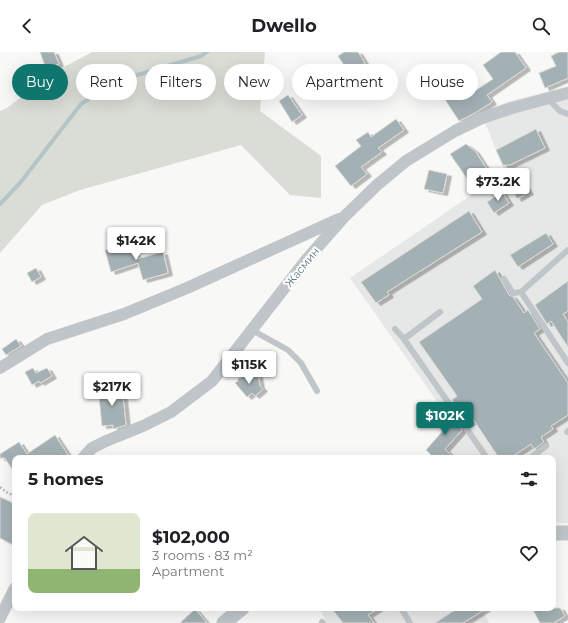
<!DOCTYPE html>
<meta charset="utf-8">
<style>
:root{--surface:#fff;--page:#f2f2f2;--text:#202124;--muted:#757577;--line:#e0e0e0;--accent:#0f766e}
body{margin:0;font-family:Montserrat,sans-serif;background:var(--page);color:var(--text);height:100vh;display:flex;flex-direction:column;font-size:15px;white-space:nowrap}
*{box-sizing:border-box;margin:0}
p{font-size:13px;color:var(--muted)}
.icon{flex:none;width:22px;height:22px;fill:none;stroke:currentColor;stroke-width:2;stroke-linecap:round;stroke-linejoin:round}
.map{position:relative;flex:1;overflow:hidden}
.panel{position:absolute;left:12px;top:403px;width:544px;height:156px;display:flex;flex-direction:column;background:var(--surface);border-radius:8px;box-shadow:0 4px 16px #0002}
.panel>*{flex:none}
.hud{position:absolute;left:12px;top:12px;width:544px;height:36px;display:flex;gap:8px}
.price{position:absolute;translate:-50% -34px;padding:0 9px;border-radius:4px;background:#fff;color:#222;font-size:13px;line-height:26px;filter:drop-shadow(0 1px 2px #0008)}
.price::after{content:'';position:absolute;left:50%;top:24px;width:12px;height:9px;margin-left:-6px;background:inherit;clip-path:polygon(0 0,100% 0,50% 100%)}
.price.selected{background:var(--accent);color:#fff}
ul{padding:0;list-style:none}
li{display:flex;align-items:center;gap:12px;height:100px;padding:0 16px}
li+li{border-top:1px solid var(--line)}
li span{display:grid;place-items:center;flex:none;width:112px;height:80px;border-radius:8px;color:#555}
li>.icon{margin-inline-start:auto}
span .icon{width:48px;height:48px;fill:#fffc;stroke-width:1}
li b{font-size:17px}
h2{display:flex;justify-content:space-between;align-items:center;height:48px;padding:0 16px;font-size:17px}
.pill{padding:0 14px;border-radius:18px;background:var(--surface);box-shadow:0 4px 16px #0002;font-size:14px;line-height:36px}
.pill.selected{background:var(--accent);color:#fff}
header{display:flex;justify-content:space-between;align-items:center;height:52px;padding:0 16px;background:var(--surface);font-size:18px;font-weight:700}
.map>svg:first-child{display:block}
</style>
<header><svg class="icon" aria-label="back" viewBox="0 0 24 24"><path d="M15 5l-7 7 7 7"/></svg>Dwello<svg class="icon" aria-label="search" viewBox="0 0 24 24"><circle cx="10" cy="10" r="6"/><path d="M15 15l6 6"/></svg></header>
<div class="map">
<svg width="568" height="571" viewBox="0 0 568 571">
<defs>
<filter id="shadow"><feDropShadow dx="4.5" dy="2.5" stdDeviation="0" flood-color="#0004"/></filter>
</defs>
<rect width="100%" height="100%" fill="#f8f8f6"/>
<path fill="#e6e8e7" d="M568 34V471H561L553 470V406H446L439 398 455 375 350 226 505 120 481 61 507 50Z
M319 556H481L489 571H327Z"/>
<path fill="#d9ddd5" d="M92 0H265L260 59 321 104V146L290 143 241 93 80 138 42 153 0 201V59L7 56 51 22Z"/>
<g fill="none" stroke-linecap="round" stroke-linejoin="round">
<path stroke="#b5c5c7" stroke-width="4" d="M0 152 20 131 81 52 117 29 201 4 207 0"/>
</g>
<path fill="#a3b0b4" stroke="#dadad8" filter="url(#shadow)" d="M40 0H54L59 12 46 17Z
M344 0H358L365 11 349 21 338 4Z
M501 0H515L526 16 487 43 492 50 475 61 459 69 444 46 461 35 467 44 493 27 483 13Z
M559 0H568V26L545 36 539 21 556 14 551 4Z
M288 43 302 63 292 70 279 49Z
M396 67 404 78 378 96 382 100 361 115 367 122 351 134 335 114 361 94 356 88 368 80 371 85Z
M536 77 545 96 510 113H503L496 98Z
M466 92 475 99 486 116 468 128 450 102Z
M429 118 447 122 443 141 424 137Z
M518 123 529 140 517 147 509 129Z
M502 140 509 151 494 161 487 150Z
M469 159 482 180 387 240 389 243 376 251 361 230Z
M546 181 553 192 518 215 510 203Z
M132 190 137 207 163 200 168 221 143 228 138 211 111 220 105 198Z
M36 216 41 225 32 230 27 221Z
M495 218 509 243 513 245 524 261 528 258 540 277 534 281 568 331V363L551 374 553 377 541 385 544 390 534 397 531 392 510 406H499L473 367 469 372 452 348 457 344 419 290 482 247 473 234Z
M568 229V259L563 262 568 270V295L551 269 547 272 535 253Z
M16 287 21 294 6 303 2 297Z
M33 316 36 321 47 316 52 324 40 331 39 329 32 333 25 320Z
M241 322 258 323 260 334 263 337 255 344 252 341 247 345 235 331 238 329V326H241Z
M112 333 113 338 122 337 126 373 113 377V373L102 374 98 335Z
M444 353 462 378 445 397 454 406H434L426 398 447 374 436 360Z
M55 383 70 406H15V422L5 406H0V402L19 390 27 402Z
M0 445 15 452V494L0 486Z
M331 556H379L368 563 374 571H343Z
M458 556H487L463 571H435Z
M532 556H560L565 564 553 571H540Z
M195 557 207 571H180Z"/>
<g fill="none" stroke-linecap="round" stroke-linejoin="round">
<path stroke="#b9bec0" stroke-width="2.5" stroke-dasharray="2 2" stroke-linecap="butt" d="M0 435 6 440 15 444"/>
<path stroke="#bfc5c8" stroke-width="6" d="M548 47 560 59 568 62
M504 227 513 241 521 240 568 311
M521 240 568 198
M395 277 404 287 487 406
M252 278 288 298 301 311 317 339
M404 287 440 260
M567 380 568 379
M530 406 546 394
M401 556 410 571
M322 570 323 571"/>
<path stroke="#bfc5c8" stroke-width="12" d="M0 316 47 287 124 262 187 236 339 167
M83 406 92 396 106 389 143 374 171 360 212 329 307 207 344 165 377 133 406 109 455 79 482 66 512 56 568 41
M0 566 15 536"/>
<path stroke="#bfc5c8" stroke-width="15" d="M553 481H568
M224 571 242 556"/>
</g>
<g text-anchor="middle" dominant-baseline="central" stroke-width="4" stroke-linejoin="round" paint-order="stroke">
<g font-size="11" fill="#637981" stroke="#fff">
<text transform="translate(302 215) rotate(-51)">Жасмин</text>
</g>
</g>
</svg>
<b class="price" style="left:498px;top:150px">$73.2K</b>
<b class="price" style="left:136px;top:209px">$142K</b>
<b class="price" style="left:249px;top:333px">$115K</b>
<b class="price" style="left:112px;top:355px">$217K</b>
<b class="price selected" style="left:445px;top:384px">$102K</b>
<div class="hud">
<a class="pill selected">Buy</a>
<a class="pill">Rent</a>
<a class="pill">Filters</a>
<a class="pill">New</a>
<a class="pill">Apartment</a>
<a class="pill">House</a>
</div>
<section class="panel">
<h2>5 homes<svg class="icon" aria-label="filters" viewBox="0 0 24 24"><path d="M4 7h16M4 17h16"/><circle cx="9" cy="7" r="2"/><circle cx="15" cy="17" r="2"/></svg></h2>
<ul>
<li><span style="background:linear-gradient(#dfe7d0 70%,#8fb573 0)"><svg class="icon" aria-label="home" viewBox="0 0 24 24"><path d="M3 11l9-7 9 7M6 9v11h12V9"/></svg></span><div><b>$102,000</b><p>3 rooms · 83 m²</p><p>Apartment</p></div><svg class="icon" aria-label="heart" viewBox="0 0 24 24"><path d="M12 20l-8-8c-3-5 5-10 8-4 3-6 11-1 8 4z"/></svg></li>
</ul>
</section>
</div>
